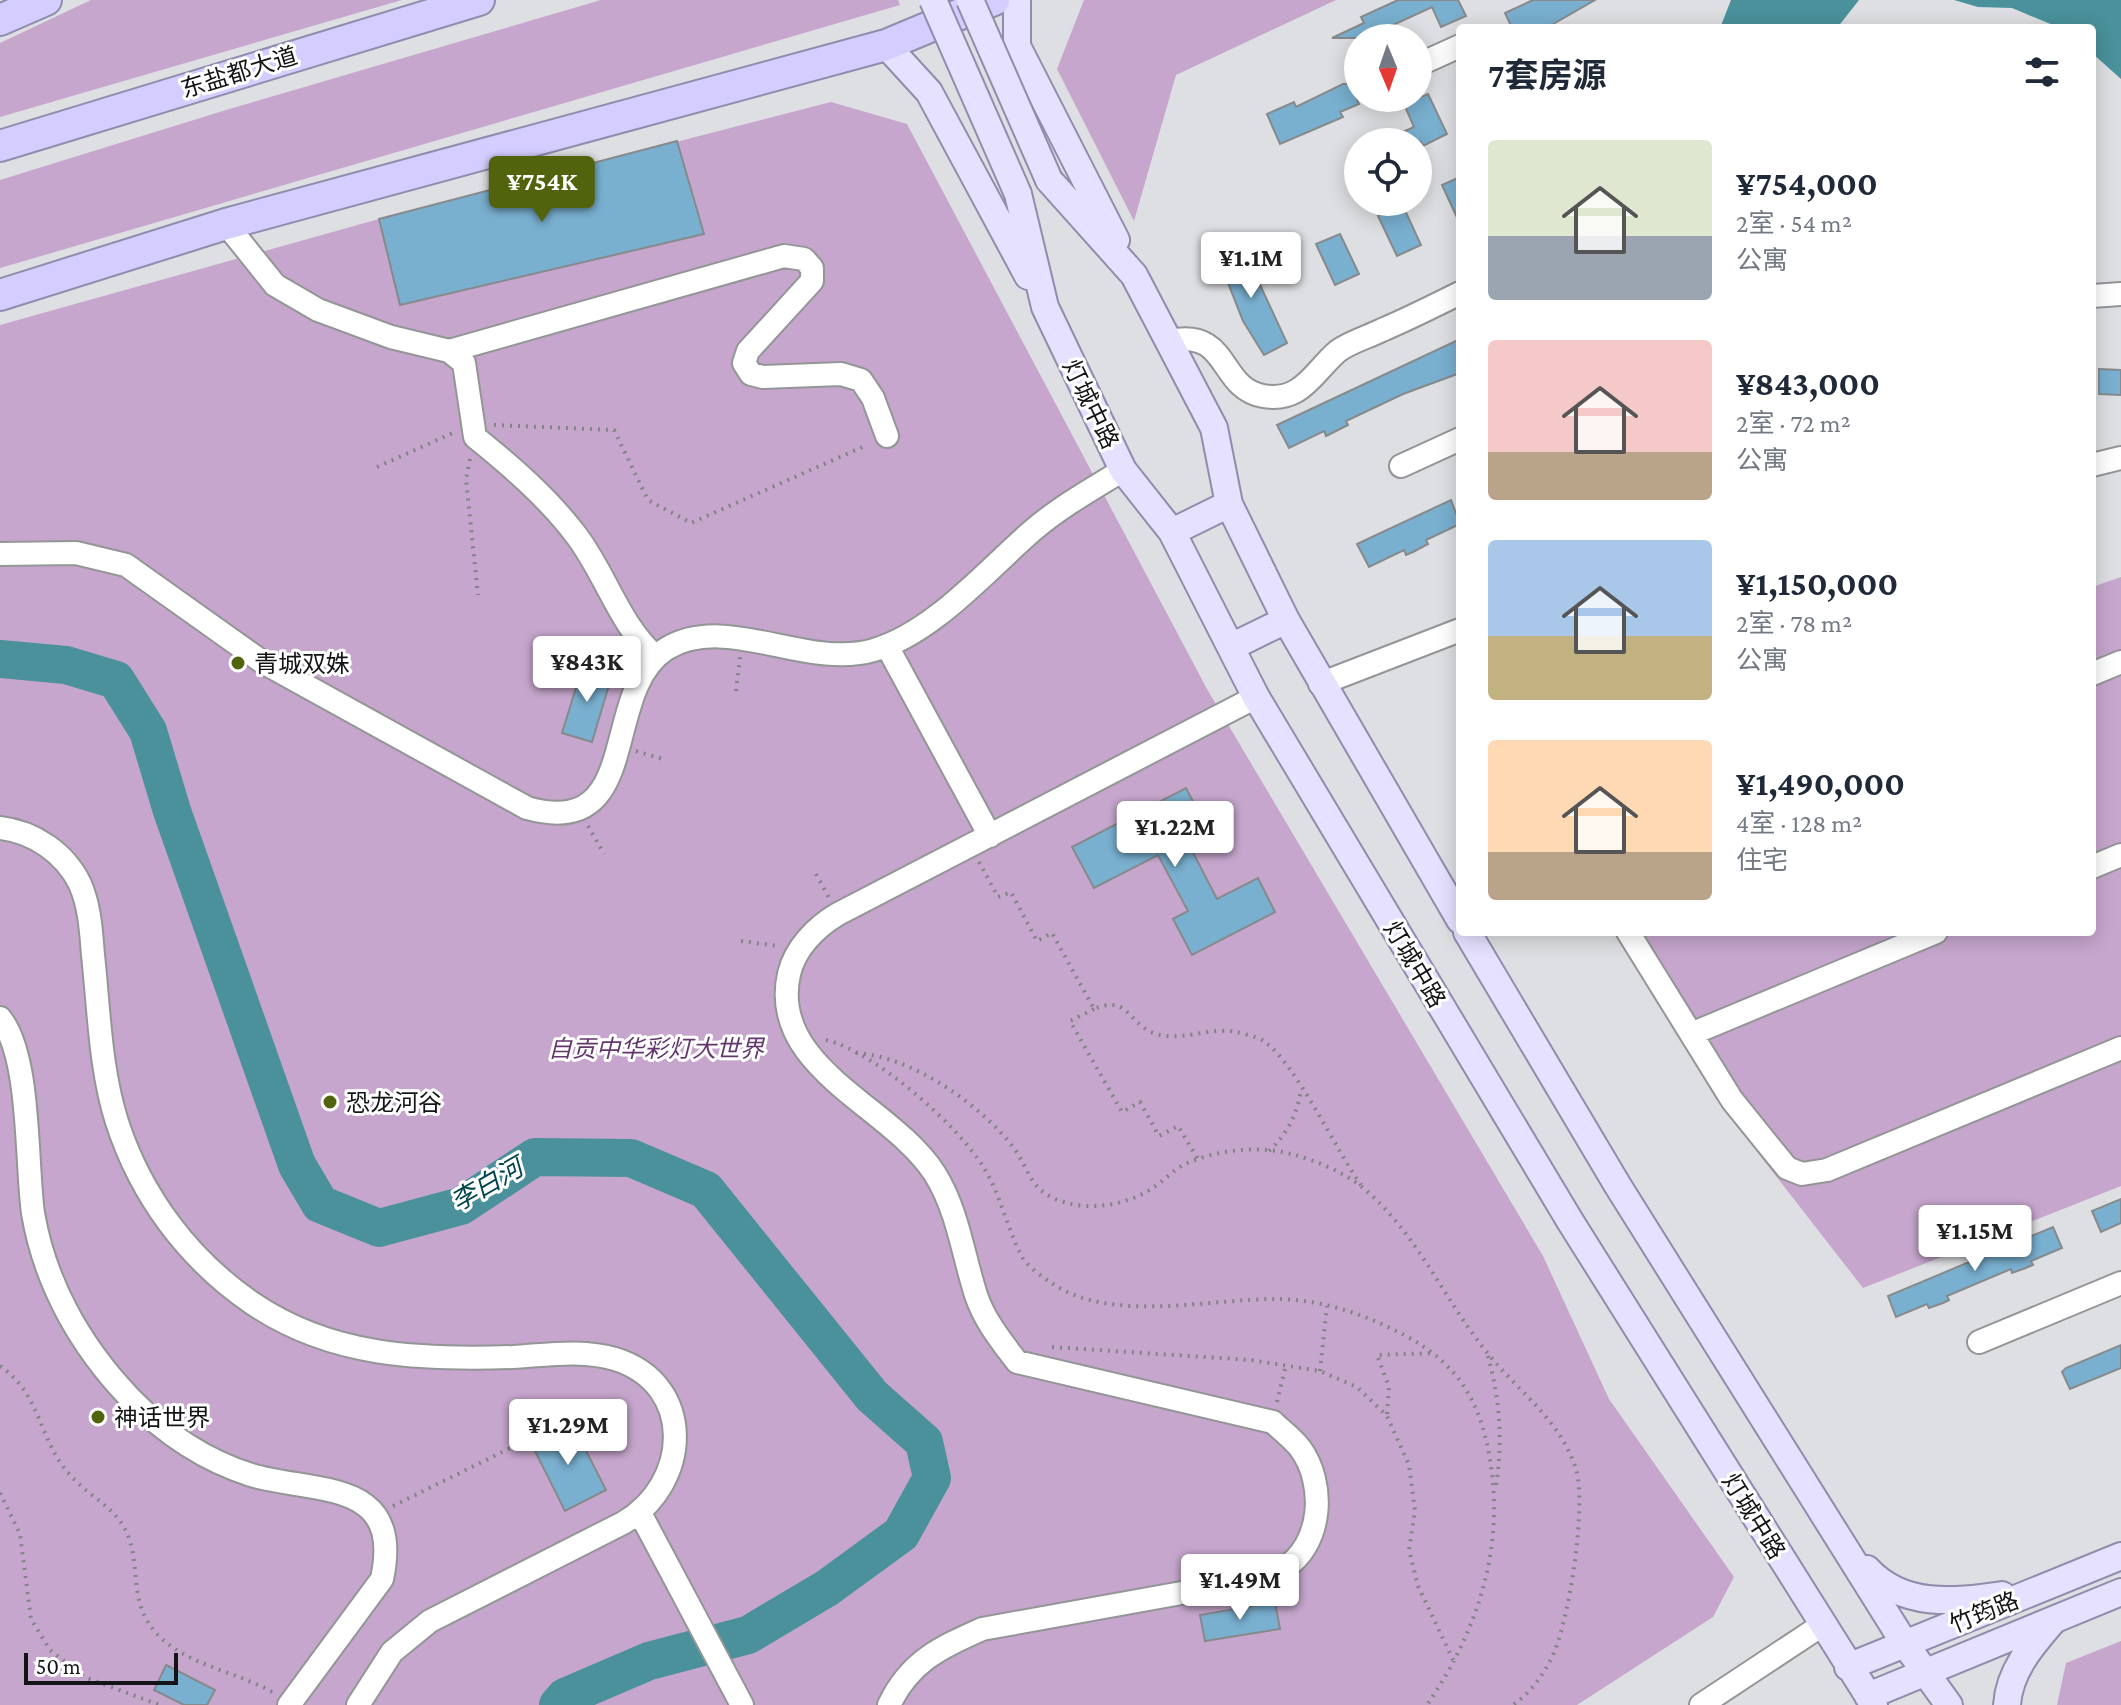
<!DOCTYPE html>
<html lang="zh">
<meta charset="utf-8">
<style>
:root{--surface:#fff;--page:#f2f2f3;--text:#1f2937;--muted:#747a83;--accent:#51640d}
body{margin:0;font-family:"Crimson Pro","Noto Sans SC",serif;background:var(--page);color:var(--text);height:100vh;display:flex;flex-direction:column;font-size:30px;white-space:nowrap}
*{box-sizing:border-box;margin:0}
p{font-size:26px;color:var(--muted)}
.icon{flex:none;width:44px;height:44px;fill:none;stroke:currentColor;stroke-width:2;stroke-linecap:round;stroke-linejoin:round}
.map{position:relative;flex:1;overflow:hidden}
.side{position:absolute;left:1456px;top:24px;width:640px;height:912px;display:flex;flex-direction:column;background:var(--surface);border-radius:8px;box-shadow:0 4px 20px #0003}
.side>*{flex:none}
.needle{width:52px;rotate:178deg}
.fabs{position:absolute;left:1344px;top:24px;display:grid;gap:16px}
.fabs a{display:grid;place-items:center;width:88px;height:88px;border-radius:50%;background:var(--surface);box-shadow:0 4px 20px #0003;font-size:40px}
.scale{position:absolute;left:24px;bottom:20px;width:154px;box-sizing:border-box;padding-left:8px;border:4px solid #131415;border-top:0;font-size:22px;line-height:28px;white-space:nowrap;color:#131415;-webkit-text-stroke:6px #fff;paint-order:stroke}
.price{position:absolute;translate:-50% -68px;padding:0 18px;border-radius:8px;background:#fff;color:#222;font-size:26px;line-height:52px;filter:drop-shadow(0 2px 4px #0008)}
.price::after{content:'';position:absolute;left:50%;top:48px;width:24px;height:18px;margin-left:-12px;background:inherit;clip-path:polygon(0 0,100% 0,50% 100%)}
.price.on{background:var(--accent);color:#fff}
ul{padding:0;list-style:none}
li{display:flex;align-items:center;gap:24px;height:200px;padding:0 32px}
li span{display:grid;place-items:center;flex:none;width:224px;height:160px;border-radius:8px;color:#555}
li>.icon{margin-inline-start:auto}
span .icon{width:96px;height:96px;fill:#fffc;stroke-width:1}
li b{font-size:34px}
h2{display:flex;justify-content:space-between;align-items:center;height:96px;padding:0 32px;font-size:34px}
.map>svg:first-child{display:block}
</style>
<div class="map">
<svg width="2121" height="1705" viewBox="0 0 2121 1705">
<rect width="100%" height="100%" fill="#dddfe2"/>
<path fill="#c6a6cd" d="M91 0H402L0 117V43Z
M601 0H898L900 5 0 268V180L226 110Z
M1084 0H1336L1176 75 1134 221 1057 69Z
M831 102 907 124 1207 689 1543 1256 1609 1399 1734 1577 1713 1617 1577 1705H0V325L379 219Z
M2121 577V1186L1863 1288 1716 1099 1616 932H2092V587Z
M2121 1641V1705H2057L2066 1663Z"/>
<path fill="#4a919b" d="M1731 0H1859L1837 28H1720Z
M1954 0H2121V79L2092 53V28H2060L2012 8 1978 7Z"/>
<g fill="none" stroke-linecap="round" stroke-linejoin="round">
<path stroke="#4a919b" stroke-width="38" d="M0 659 66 665 116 680 148 731 172 811 297 1165 320 1204 379 1228 461 1206 535 1157 631 1158 706 1190 872 1396 924 1442 932 1478 901 1534 827 1588 748 1635 649 1661 565 1697 558 1705"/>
</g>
<path fill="#79afcf" stroke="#878a8c" stroke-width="2" d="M1398 0H1458L1466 16 1441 27 1432 7 1393 25 1400 38H1332L1364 23 1361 17Z
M1533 0H1595L1546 28H1512L1505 13Z
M1343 84H1350L1359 104 1340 112 1343 117 1280 144 1267 114 1294 102 1296 107Z
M1428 94 1447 134 1423 146 1421 142H1380L1414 127 1404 104Z
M677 141 704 234 400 305 379 219Z
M1460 177V224L1442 185Z
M1402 204 1421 245 1397 256 1378 216Z
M1340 234 1359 274 1335 285 1316 244Z
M1241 244 1287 343 1264 355 1243 321 1217 255Z
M1460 339V373L1403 394 1346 421 1348 425 1326 436 1324 431 1289 448 1277 425Z
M2099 369 2121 370V395L2099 394Z
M1451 500 1460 524 1426 540 1428 544 1413 552 1406 555 1404 550 1369 567 1357 544Z
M583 665 612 675 592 742 562 733Z
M1186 788 1207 829 1186 839 1217 899 1258 878 1275 912 1192 955 1173 919 1188 911 1158 855 1094 888 1072 847Z
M2121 1199V1223L2101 1232 2092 1211Z
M2053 1227 2062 1248 2031 1261 2033 1265 2023 1269 2012 1273 2011 1269 1947 1296 1949 1300 1943 1303 1929 1308 1927 1304 1896 1317 1888 1296Z
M2121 1345V1368L2070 1389 2062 1372 2066 1368Z
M572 1423 606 1490 565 1511 531 1443Z
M1275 1602 1280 1629 1205 1641 1200 1615Z
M166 1665 215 1690 207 1705H184L154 1690Z"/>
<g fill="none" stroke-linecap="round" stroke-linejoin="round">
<g stroke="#949597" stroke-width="26">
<path id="minor" d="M1418 65 1460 46
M226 224 275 285 318 310 391 337 449 351 464 363 475 437C511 466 548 498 576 535 606 574 619 625 656 657
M2092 296 2121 294
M1170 341C1230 328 1218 388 1263 396 1302 403 1314 371 1338 351 1350 342 1368 337 1382 330 1408 319 1434 306 1460 293
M449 351 784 256 804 259 812 268V281L748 351 744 363 751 374 763 377 841 374 861 380 873 398 887 436
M2092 465 2121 458
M1401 466 1460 439
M0 554 76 553 126 565 261 661 527 808C645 841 599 692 666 649 726 612 806 670 874 650 933 633 986 571 1032 531 1060 507 1092 489 1123 470
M887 646 990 836
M2092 674 2121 662
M1320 684 1460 630
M0 828C34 832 65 853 80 884 90 907 91 931 93 955 99 1010 100 1069 117 1122 141 1196 188 1259 252 1303 331 1357 421 1360 513 1357 546 1355 583 1349 615 1359 696 1384 691 1484 623 1523L430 1621 392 1652 358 1705
M2092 867 2121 855
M1628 932 1732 1100 1774 1152 1787 1168 1802 1174 1827 1170 2121 1048
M0 1018C31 1055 26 1165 33 1213 45 1284 81 1347 130 1398 164 1433 204 1460 251 1475 314 1494 404 1477 382 1579L289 1705
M1691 1034 1936 932
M1979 1342 2121 1283
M640 1513 742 1705
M889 1705C910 1661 940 1648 982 1629L1248 1581C1259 1578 1273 1575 1283 1569 1323 1545 1326 1483 1300 1448 1292 1438 1281 1430 1273 1422L1017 1362C1002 1342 984 1320 976 1295 963 1255 958 1211 935 1174 892 1106 768 1068 789 974 795 948 816 927 838 914L1256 697
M1701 1705 1822 1625"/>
</g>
<g stroke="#908cad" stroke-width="30">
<path id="major" d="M1017 0V46L1116 240
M886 45 929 92 1028 276
M1049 180 1134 275 1214 428 1229 504 1286 620 1460 920
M1018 194 1045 307 1123 470 1172 532 1256 697 1570 1221 1874 1705
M1172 532 1229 504
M1231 647 1286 620
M1467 932 1618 1186 1905 1644 1949 1705
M1867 1569C1903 1608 1953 1602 2002 1595
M1848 1667 2121 1556
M1868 1696 2121 1592
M2007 1705C2009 1672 2031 1646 2052 1622"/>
</g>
<g stroke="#908cad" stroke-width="34">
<path id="highway" d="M0 20 46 0
M0 146 479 0
M0 295 226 224 886 45 994 0"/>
</g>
<path stroke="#828385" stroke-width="4" stroke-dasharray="2 6" stroke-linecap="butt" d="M494 425 614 430 648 500 691 523 867 445
M470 459 466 479 478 595
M377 467 455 432
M736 691 740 657
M636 751 666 760
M588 826 604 854
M979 862 998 897 1011 892 1037 941 1052 933 1094 1009C1127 995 1127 1020 1151 1032 1178 1044 1209 1026 1236 1032 1244 1034 1259 1037 1265 1042 1295 1063 1336 1150 1361 1185
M816 874 829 898
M741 941 778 946
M1094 1009 1070 1021 1122 1112 1140 1102 1159 1136 1178 1126 1198 1159
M826 1040C874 1051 959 1126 984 1168 1001 1196 1007 1228 1022 1257 1027 1266 1044 1278 1053 1284 1114 1324 1211 1298 1279 1299 1324 1300 1367 1315 1406 1336 1458 1364 1481 1402 1490 1460 1505 1549 1477 1632 1427 1705
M856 1053C911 1056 980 1104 1013 1147 1028 1166 1028 1186 1053 1198 1083 1212 1123 1207 1151 1189 1163 1182 1173 1170 1185 1164 1216 1150 1258 1145 1291 1154 1314 1160 1344 1172 1362 1187 1417 1232 1445 1302 1489 1355 1521 1394 1560 1420 1576 1469 1587 1505 1569 1625 1551 1659 1542 1677 1529 1694 1513 1705
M1269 1151C1287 1134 1297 1115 1301 1090
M1052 1347 1251 1360 1320 1371 1357 1387 1387 1416 1409 1465 1415 1511 1409 1550 1418 1586 1455 1664
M1488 1356C1500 1401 1503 1440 1496 1486
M0 1366C43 1396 38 1442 72 1477 91 1498 114 1506 127 1533 142 1569 127 1604 159 1636 189 1666 238 1672 274 1693
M1320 1371 1327 1306
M1277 1402 1286 1365
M1387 1414 1389 1387 1377 1355 1434 1353
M0 1493 20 1534 31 1619 50 1650 84 1677 160 1705
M393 1506 571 1418"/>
<use href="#minor" stroke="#fff" stroke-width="22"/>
<use href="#major" stroke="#e5e1ff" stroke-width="26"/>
<use href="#highway" stroke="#d4cdff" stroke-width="30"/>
<g stroke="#908cad" stroke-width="30" stroke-linecap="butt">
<path id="major-bridge" d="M933 0 1018 194
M970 0 1049 180"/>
</g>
<use href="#major-bridge" stroke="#e5e1ff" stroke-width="26"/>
</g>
<g fill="#51640d" stroke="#fff" stroke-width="3">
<circle cx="238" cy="663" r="8"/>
<circle cx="330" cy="1102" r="8"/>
<circle cx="98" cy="1417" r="8"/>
</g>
<g text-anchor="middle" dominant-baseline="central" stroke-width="6" stroke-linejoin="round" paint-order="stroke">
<g font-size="24" fill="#131415" stroke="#fff">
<text transform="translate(239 72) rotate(-17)">东盐都大道</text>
<text transform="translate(1091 404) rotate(64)">灯城中路</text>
<text transform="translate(1415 964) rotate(59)">灯城中路</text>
<text transform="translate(1754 1516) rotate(58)">灯城中路</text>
<text transform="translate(1984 1612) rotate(-22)">竹筠路</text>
</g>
<g font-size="24" fill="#131415" stroke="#fff" text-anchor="start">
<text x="254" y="663">青城双姝</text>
<text x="346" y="1102">恐龙河谷</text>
<text x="114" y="1417">神话世界</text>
</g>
<g font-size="24" font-style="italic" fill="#63366d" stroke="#fff">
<text x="656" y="1048">自贡中华彩灯大世界</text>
</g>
<g font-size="26" font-style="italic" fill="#00444b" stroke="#fff">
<text transform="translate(487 1185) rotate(-30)">李白河</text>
</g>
</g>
</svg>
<div class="fabs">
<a><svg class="needle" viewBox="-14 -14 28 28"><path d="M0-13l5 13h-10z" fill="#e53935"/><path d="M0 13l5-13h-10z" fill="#747a83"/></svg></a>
<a><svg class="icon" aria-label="locate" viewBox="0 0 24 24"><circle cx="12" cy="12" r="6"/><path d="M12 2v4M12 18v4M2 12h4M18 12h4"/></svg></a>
</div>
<div class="scale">50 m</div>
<b class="price on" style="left:542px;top:224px">¥754K</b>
<b class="price" style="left:1251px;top:300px">¥1.1M</b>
<b class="price" style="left:587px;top:704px">¥843K</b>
<b class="price" style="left:1175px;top:869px">¥1.22M</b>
<b class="price" style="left:1975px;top:1273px">¥1.15M</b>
<b class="price" style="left:568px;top:1467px">¥1.29M</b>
<b class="price" style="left:1240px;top:1622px">¥1.49M</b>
<section class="side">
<h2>7套房源<svg class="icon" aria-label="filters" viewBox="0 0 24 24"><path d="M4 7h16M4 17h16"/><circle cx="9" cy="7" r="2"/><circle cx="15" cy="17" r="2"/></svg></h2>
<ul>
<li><span style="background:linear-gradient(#dfe7d0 60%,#9aa5b1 0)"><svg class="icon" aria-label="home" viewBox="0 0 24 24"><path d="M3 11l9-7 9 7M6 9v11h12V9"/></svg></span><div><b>¥754,000</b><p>2室 · 54 m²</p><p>公寓</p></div></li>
<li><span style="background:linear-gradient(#f6c9c9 70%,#b9a48a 0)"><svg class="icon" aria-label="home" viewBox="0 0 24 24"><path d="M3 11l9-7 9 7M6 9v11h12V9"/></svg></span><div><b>¥843,000</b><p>2室 · 72 m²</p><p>公寓</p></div></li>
<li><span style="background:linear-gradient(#a9c7e8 60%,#c2b280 0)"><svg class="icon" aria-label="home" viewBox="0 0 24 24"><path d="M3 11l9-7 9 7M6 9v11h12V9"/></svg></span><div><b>¥1,150,000</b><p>2室 · 78 m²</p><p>公寓</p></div></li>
<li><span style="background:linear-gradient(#ffd9b3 70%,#b9a48a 0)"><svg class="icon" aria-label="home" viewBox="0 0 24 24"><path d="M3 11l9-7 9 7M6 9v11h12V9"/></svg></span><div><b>¥1,490,000</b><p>4室 · 128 m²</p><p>住宅</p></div></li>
</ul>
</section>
</div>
